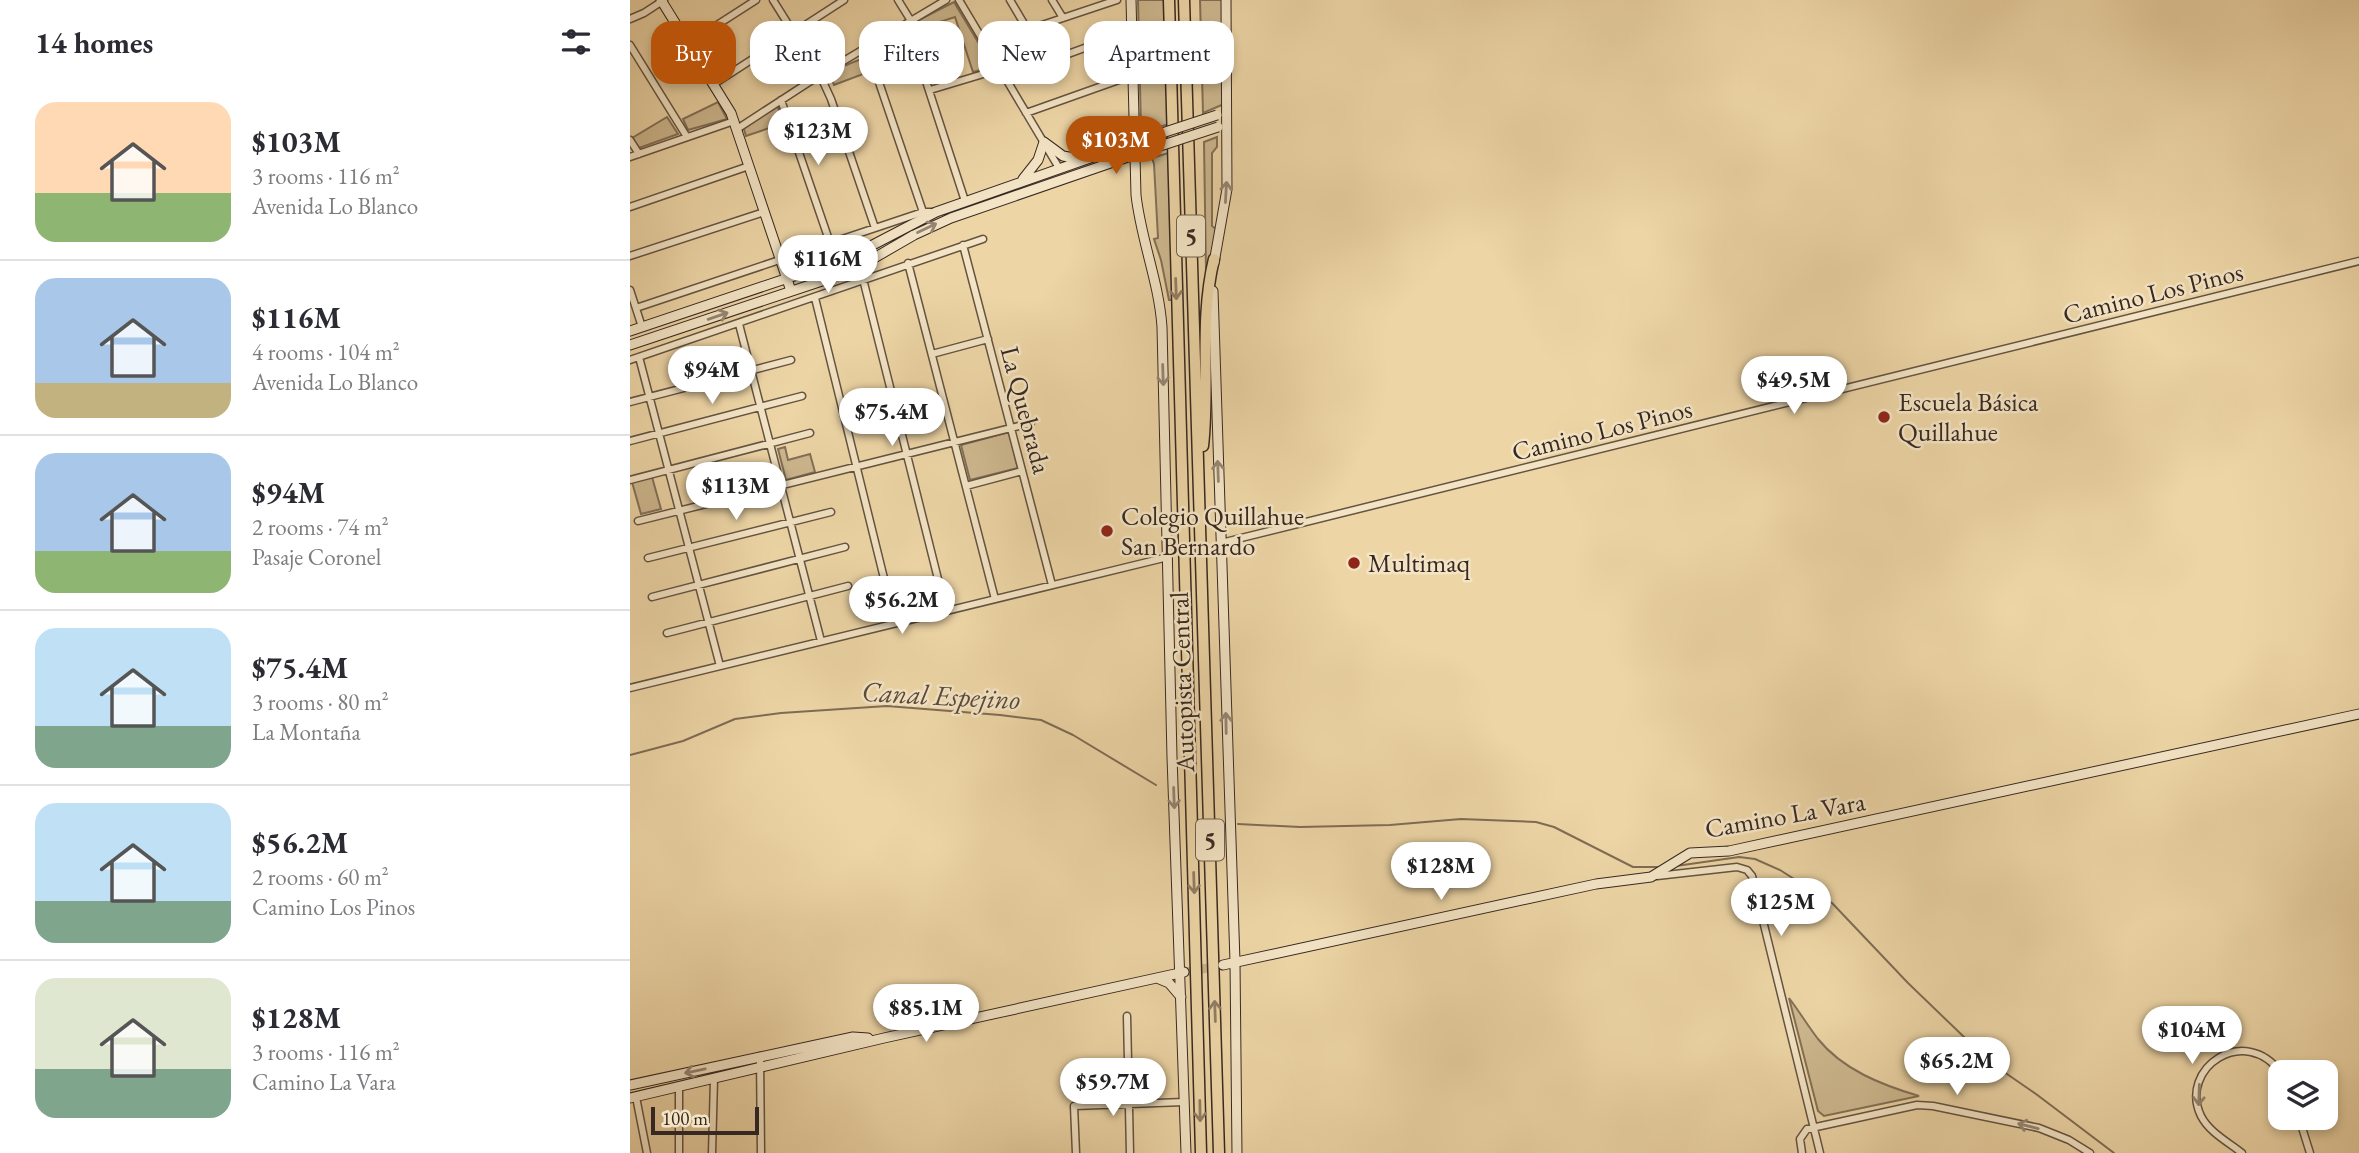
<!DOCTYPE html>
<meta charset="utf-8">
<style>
:root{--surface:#fff;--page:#f7f7f7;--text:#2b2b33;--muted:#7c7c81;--line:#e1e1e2;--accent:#b45309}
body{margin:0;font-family:"EB Garamond",serif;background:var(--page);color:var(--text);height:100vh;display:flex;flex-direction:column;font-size:26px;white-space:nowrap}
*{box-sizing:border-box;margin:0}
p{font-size:23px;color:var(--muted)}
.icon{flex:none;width:38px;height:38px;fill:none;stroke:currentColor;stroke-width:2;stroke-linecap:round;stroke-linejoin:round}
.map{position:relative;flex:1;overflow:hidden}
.details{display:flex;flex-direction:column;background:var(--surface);width:630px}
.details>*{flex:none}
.guide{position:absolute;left:21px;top:21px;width:665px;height:63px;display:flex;gap:14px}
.controls{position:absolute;left:1638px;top:1060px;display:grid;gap:14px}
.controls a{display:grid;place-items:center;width:70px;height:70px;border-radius:14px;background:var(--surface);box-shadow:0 4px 10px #0003;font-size:35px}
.scale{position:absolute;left:21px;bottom:18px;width:108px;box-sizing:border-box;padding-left:7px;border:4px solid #372821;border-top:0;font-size:19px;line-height:24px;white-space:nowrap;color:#372821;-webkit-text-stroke:5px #f3e4c5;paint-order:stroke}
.price{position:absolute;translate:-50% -60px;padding:0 16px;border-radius:24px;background:#fff;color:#222;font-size:23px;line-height:46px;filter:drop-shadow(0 2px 4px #0008)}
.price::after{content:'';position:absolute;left:50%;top:42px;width:21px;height:16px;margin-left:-10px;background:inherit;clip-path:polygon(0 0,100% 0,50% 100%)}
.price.selected{background:var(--accent);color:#fff}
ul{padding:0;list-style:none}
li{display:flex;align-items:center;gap:21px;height:175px;padding:0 35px}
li+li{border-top:2px solid var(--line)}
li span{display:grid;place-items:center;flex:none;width:196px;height:140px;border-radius:21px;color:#555}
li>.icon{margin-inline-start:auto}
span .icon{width:84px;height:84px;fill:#fffc;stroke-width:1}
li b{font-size:30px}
h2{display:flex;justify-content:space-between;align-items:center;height:84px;padding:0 35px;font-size:30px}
.chip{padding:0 24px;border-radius:21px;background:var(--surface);box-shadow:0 4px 10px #0003;font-size:24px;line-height:63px}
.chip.selected{background:var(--accent);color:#fff}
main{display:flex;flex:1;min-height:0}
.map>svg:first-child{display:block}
</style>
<main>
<section class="details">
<h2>14 homes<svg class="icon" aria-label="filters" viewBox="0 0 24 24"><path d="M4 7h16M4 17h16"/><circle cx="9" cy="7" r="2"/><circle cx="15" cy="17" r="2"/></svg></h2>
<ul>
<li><span style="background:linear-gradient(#ffd9b3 65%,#8fb573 0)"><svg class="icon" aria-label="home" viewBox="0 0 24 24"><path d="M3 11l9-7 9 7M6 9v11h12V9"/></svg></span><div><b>$103M</b><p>3 rooms · 116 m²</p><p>Avenida Lo Blanco</p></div></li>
<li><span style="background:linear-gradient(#a9c7e8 75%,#c2b280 0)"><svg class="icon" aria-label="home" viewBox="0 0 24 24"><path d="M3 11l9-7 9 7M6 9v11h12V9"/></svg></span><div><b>$116M</b><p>4 rooms · 104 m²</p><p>Avenida Lo Blanco</p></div></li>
<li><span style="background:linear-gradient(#a9c7e8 70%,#8fb573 0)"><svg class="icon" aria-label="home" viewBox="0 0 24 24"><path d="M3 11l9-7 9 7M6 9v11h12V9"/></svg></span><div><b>$94M</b><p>2 rooms · 74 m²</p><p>Pasaje Coronel</p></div></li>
<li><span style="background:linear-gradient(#bfe0f5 70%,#7fa58c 0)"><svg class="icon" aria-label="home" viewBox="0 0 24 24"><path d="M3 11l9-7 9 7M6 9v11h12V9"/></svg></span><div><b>$75.4M</b><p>3 rooms · 80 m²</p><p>La Montaña</p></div></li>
<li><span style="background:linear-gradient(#bfe0f5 70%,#7fa58c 0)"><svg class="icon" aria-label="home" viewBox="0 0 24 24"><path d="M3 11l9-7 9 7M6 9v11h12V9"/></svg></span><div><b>$56.2M</b><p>2 rooms · 60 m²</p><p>Camino Los Pinos</p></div></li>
<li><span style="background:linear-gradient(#dfe7d0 65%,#7fa58c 0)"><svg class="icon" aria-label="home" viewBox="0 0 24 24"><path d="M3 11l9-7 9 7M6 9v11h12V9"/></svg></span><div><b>$128M</b><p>3 rooms · 116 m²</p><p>Camino La Vara</p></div></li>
</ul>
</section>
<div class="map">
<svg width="1729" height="1153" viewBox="0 0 1729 1153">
<rect width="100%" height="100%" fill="#edd5a6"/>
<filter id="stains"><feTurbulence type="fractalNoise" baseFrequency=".00286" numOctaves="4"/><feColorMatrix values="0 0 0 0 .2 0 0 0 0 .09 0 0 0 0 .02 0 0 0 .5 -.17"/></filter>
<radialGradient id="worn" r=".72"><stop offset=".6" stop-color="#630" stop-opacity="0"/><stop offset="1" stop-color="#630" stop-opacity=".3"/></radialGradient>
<path fill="#ceb88f" stroke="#827058" stroke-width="2" d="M508 0H534L539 124 519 130 515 127H511Z
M570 0H592L594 104 573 113Z
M324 2 363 67 343 72 325 17 285 30 283 23Z
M231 59 236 73 204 85 199 72Z
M88 102 97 119 58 130 53 119Z
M147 105 154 123 116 136 113 126Z
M37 117 48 134 9 148 2 138Z
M587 137V147L582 153V226L586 229 580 274 576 272 574 142Z
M538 153 544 300H539L531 260 524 239 528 238 524 164 522 158Z
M379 432 388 468 340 480 331 445Z
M155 447 158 460 180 454 185 472 156 480 148 449Z
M22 477 31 509 11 514 2 482Z
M1159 998C1169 1011 1178 1026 1188 1039 1213 1070 1252 1085 1289 1096L1194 1116 1188 1111Z"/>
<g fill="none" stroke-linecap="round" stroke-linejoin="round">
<path stroke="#7f6c56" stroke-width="2" d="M0 755 53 741 105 719 151 713 257 706 370 715 411 720 443 735 526 785
M608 824 670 827 760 825 831 819 906 822 924 827 1003 867H1030
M1046 866 1109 857 1125 859 1150 870 1202 903 1278 983 1361 1063 1406 1094 1484 1153"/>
<path stroke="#c9b28b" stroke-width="9" stroke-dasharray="9 4.5" stroke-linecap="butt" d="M556 972 588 966"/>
<g stroke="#645342" stroke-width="9">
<path id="street" d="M143 0 190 75 201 99 245 228
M268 0 281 21
M329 0 429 168
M380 0 416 61
M422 0 433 18
M0 19 14 13 34 0
M277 23 335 201
M397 30 487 0
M59 43 126 0
M0 45 57 137
M237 47 293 212
M375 77 501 31
M84 84 214 0
M300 90 370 69
M151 100 200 243
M396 113 503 75
M107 129 190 75 316 0
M0 140 9 154
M0 157 104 121
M0 207 119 166
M333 245 422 585
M0 256 134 212
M278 263 365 599
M233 279 316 611
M0 290 12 327
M185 298 265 623
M6 308 293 212H303
M109 324 191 641
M302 354 358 339
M9 357 90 666
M0 360 353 239
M0 402 161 360
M0 441 172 396
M0 480 180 433
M336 486 392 471
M8 521 401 423
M591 543 1729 261
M18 558 201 512
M22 597 215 547
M37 633 218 586
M0 688 538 557
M1027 876 1107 867 1117 870 1122 876 1190 1153
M497 1016 500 1153
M130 1056 131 1153
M6 1097 17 1153
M1669 1118 1680 1153
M49 1153V1087
M82 1153 84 1079
M446 1153 444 1106 554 1102
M1172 1153 1170 1139 1177 1129 1287 1105 1303 1106 1409 1128 1439 1140 1460 1153
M1612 1153C1598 1142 1579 1132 1571 1116 1548 1068 1615 1023 1651 1073"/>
</g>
<g stroke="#372821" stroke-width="11">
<path id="secondary" d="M31 0 101 113 161 291
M501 0 506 195C511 240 529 282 532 327L542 757 556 1153
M393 179 408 160 414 142 433 156 450 159
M584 263 597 189 596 0
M583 291 605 962 607 1153
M0 331 197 265 235 249 306 212 520 137
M0 345 198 279 239 261 284 235 321 218 521 149
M593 965 966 884 1021 877 1060 853 1099 851 1729 714
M527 978 539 983 551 997
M0 1085 223 1037 238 1038
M0 1098 254 1038 554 972"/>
</g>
<g stroke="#372821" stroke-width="13">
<path id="highway" d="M539 0 571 1153
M554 0 589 1153
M573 446C580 383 569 321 584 259"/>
</g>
<use href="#street" stroke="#f3e4c5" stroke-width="6"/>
<use href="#secondary" stroke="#f3e4c5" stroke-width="9"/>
<use href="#highway" stroke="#edd5a6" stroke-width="10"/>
<g stroke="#372821" stroke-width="11" stroke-linecap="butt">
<path id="secondary-bridge" d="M520 137 587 115
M521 149 588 127"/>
</g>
<use href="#secondary-bridge" stroke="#f3e4c5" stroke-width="9"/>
</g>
<defs><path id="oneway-shaft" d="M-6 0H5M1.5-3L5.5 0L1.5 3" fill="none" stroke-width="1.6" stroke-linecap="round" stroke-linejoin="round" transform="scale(1.75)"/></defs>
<g stroke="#958673">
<use href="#oneway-shaft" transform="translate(596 192) rotate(-87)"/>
<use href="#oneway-shaft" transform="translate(297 228) rotate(-26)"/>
<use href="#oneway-shaft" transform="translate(88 316) rotate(-19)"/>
<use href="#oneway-shaft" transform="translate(533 375) rotate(88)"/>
<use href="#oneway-shaft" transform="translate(588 471) rotate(-92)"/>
<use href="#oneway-shaft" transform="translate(596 723) rotate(-91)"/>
<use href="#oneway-shaft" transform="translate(544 798) rotate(88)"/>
<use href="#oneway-shaft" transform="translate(65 1071) rotate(168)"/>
<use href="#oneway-shaft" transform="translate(1569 1095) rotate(92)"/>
<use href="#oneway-shaft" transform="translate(1398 1126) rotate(-166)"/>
</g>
<g stroke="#927e64">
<use href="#oneway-shaft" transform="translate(546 289) rotate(88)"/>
<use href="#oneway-shaft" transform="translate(564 883) rotate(88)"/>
<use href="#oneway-shaft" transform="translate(585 1011) rotate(-92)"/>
<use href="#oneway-shaft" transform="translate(570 1111) rotate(89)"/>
</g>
<g fill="#8f2418" stroke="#f3e4c5" stroke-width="2.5">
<circle cx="1254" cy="417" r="7"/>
<circle cx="477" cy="531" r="7"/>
<circle cx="724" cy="563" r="7"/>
</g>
<g text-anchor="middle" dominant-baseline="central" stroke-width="5" stroke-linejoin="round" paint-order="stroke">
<g fill="#f3e4c5" stroke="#6f6052" stroke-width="2">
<rect x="547" y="215.5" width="28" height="41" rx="5"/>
<rect x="566" y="819.5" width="28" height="41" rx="5"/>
</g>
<g font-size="24" font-weight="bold" fill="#372821">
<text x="561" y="236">5</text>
<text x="580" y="840">5</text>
</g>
<g font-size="26" fill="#372821" stroke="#f3e4c5">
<text transform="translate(1523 293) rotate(-14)">Camino Los Pinos</text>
<text transform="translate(396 410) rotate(75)">La Quebrada</text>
<text transform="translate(972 430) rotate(-14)">Camino Los Pinos</text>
<text transform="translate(552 682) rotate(-92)">Autopista Central</text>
<text transform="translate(1155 815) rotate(-10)">Camino La Vara</text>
</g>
<g font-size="26" fill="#372821" stroke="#f3e4c5" text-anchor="start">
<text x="1268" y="402">Escuela Básica<tspan x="1268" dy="30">Quillahue</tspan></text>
<text x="491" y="516">Colegio Quillahue<tspan x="491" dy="30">San Bernardo</tspan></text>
<text x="738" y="563">Multimaq</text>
</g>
<g font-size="28" font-style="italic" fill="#5b4a3b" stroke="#f3e4c5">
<text transform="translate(311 695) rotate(3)">Canal Espejino</text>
</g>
</g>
<rect width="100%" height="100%" filter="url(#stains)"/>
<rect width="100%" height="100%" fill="url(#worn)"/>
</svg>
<div class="controls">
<a><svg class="icon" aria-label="layers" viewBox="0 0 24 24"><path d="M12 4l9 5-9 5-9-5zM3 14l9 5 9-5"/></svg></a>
</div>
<div class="scale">100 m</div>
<b class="price" style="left:188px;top:167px">$123M</b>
<b class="price selected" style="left:486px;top:176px">$103M</b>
<b class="price" style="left:198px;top:295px">$116M</b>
<b class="price" style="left:82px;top:406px">$94M</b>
<b class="price" style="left:1164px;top:416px">$49.5M</b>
<b class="price" style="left:262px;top:448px">$75.4M</b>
<b class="price" style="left:106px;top:522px">$113M</b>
<b class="price" style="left:272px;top:636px">$56.2M</b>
<b class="price" style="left:811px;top:902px">$128M</b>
<b class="price" style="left:1151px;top:938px">$125M</b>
<b class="price" style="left:296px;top:1044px">$85.1M</b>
<b class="price" style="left:1562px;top:1066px">$104M</b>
<b class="price" style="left:1327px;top:1097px">$65.2M</b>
<b class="price" style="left:483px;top:1118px">$59.7M</b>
<div class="guide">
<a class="chip selected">Buy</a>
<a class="chip">Rent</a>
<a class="chip">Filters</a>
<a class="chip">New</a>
<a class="chip">Apartment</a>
</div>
</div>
</main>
